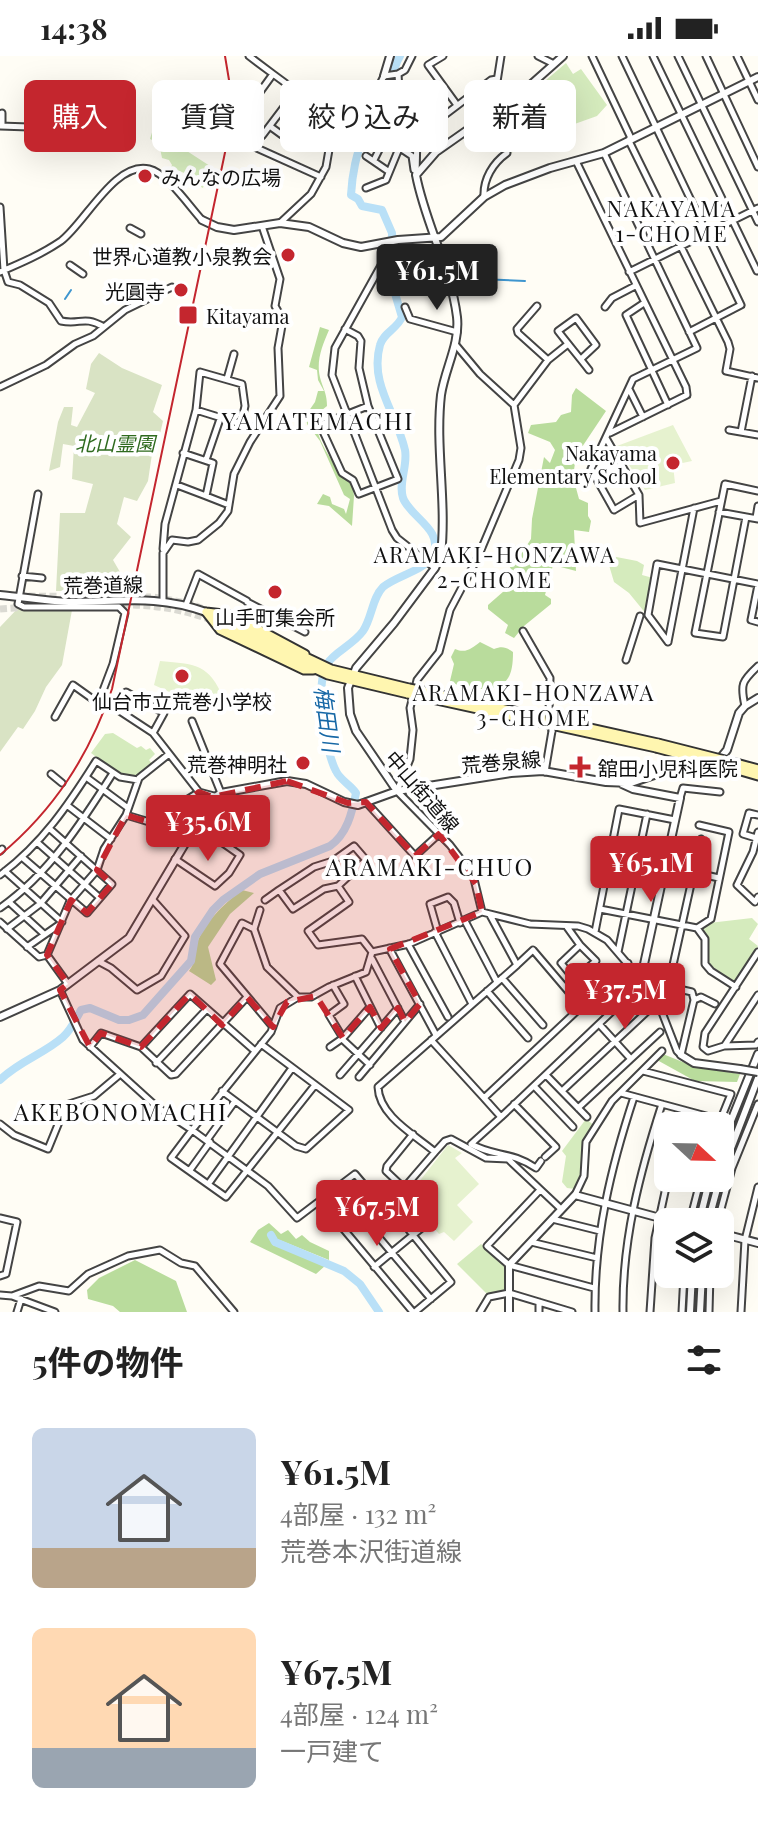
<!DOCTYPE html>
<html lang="ja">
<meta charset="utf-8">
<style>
:root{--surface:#fff;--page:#f2f2f2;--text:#222;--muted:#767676;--accent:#c4262e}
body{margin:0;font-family:"Playfair Display","Noto Sans JP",serif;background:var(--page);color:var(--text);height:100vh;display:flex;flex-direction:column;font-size:30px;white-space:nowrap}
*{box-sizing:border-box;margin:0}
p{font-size:26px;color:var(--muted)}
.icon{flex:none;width:44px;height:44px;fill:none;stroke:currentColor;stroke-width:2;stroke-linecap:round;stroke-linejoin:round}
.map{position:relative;height:1256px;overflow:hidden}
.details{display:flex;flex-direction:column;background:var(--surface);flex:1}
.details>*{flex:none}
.hud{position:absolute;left:24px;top:24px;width:710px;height:72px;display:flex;gap:16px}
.needle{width:52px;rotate:112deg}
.controls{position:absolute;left:654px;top:1056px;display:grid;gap:16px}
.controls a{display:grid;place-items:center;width:80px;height:80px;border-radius:12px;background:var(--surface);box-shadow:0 8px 32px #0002;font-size:40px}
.price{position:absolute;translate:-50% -68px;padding:0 18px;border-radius:8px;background:var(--accent);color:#fff;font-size:26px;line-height:52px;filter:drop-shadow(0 2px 4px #0008)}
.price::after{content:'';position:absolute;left:50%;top:48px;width:24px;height:18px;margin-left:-12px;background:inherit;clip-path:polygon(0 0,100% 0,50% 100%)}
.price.selected{background:#222;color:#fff}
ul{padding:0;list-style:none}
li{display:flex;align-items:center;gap:24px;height:200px;padding:0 32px}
li span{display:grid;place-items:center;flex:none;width:224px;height:160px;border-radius:12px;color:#555}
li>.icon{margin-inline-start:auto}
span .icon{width:96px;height:96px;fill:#fffc;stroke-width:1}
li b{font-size:34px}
h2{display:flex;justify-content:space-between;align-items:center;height:96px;padding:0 32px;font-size:34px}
.pill{padding:0 28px;border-radius:12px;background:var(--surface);box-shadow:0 8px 32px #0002;font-size:28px;line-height:72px}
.pill.selected{background:var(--accent);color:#fff}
.status{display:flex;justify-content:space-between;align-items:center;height:56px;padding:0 40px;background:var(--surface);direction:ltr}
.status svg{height:22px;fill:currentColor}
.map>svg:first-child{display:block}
</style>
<div class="status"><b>14:38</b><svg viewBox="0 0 49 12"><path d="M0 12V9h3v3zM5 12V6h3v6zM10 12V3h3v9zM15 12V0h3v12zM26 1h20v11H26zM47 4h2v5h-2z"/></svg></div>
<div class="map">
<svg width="758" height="1256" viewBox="0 0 758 1256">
<rect width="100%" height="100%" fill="#fffdf5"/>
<path fill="#d5ebbd" d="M566 7 573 18 581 13 607 49 597 60 569 70 555 77 547 86 510 97 504 60Z
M153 73 210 110 203 132 193 127 194 121 177 114 176 117 170 114 172 109 169 104 162 102 159 87 150 83Z
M606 499 637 505 644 509 642 519 653 522 647 559 629 537 614 526Z
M113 677 137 692 141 690 146 694 150 692 155 698 149 704 153 709 137 723 120 719 91 697 105 678Z
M752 862 758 868 749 883 758 890 735 927 709 908 706 898 709 883 702 871 709 867Z
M586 1063 595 1070 583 1088 581 1121 575 1133 567 1132 562 1126 566 1100 562 1095Z
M481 1188 506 1210V1235L488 1239 457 1208Z"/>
<path fill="#b9dc9c" d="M320 271 329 274C322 290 315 307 321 325 324 334 327 339 327 350L316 359C313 381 335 413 352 425L354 440 352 470 329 450 317 448 323 438 330 441 332 448 344 453 346 458 350 443 344 439 320 385 307 368 306 359 315 346 318 335H324L318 324 317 314 309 311Z
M576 332 606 355 576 400 573 421 579 443 588 447V460L591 465 589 476 574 474 576 515 553 509 545 539 551 543V548L524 570 514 582 505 577 508 569 488 553V549L504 535 511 513 506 505 512 489 525 492 531 483 532 463 544 401 550 407 555 394 550 386 528 377 531 369 556 366 561 359 571 356 572 339Z
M480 586 494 593C502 590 506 591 513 596 513 622 507 633 480 633 467 632 461 632 450 625L454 608 451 601 455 593C466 598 472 592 480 586Z
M242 834 254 837 230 858 208 891 216 924 211 929 189 915C196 906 193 901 196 891 202 868 224 848 242 834Z
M663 998 695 1011 740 1018 737 1026 695 1025 657 1004Z
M269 1167 281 1178 288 1174 296 1183 302 1179 310 1186 329 1195V1204L277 1183 273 1177 268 1180 273 1189 326 1209 316 1218 250 1186 258 1174Z
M135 1204 176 1225 187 1256H120L113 1250 88 1243 87 1234 99 1222Z"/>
<path fill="#d9e3c4" d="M99 297 122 312 162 329 153 356 163 365 157 391 152 398 148 425 137 445 124 441 117 468 131 481 113 504 127 528 126 535H56L60 457H85L93 428 72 423 74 390 63 388 60 411 49 415 58 366 64 351H73L71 369 77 371 95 337 86 333 91 308Z
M20 550 72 554 62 609 46 631 35 655 23 673 18 671 0 696V571Z"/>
<path fill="#e6f2cf" d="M673 369 692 405 673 409 675 427 645 434 617 390Z
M160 605C190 608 207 606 221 637L196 658 185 643 154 629Z
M448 1089 462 1097 455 1102 479 1128 457 1149 473 1166 454 1185 444 1176 439 1178 407 1141Z"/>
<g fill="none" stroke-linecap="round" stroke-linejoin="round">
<path stroke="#3f96cf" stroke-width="2" d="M454 222 525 225
M65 243 71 234"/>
<path stroke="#b9e0f7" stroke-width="8" d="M0 1024C19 1005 44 998 63 981 71 974 76 963 81 954L90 952 119 964H129L143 959 191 905 195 881 213 854 223 844 260 818 330 790C347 778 352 757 356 737 351 729 340 724 336 715 325 695 315 627 327 608 334 596 353 589 363 575 372 562 372 542 383 531 397 519 426 515 433 498 444 474 410 461 403 442 398 427 408 410 405 394 397 358 369 328 380 289 383 277 398 272 402 261L391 224 392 177 382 154 362 150 358 143 351 139C352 121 356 94 366 78 373 68 382 59 387 47 392 31 391 14 400 0
M271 1179 275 1186 344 1215 360 1228 379 1256"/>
<path stroke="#dbdad3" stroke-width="7" stroke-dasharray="7 3.5" stroke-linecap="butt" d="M18 540 154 541 192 548 230 565
M112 549C153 548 190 553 227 571
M0 553 28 551"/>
<g stroke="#444" stroke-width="9">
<path id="minor" d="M249 0 273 18 239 65V70L251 77 248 88 321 121
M443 0 428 9 457 49
M538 0 554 8
M592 0 630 80V87L728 286 730 293 726 315 758 322
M622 0 741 249 689 276
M653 0 757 215
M678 0 758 166
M706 0 758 111
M737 0 758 44
M273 18 345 71
M398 18 405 14 412 0
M419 48 432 66
M483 63 496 32 501 0
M0 70 29 71 54 63
M2 70V57
M271 71 282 79
M251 77 262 80 296 35
M386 82 392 69 385 62 399 34 398 18
M604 97 697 292 633 323 591 413 614 454 639 439
M366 100 388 115
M374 104 385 82 412 100 414 114
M576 105 686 331 687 339 610 377
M416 119 417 80 491 24 497 23
M366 132 386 124 400 90
M484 141C483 123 493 107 507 97L500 56
M0 151 4 214 8 226 20 229 49 247 61 265C81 269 83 259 104 271
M280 167 311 138 326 111 330 88 348 67 359 45 380 28 384 20 398 18
M130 172 141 178
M383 187 384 204 335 292 332 319 392 474 397 482 435 512
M70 209 83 218
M0 216C21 207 42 198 61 185 85 167 115 105 149 113 167 117 189 150 202 164
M629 216 758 152
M644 247 626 259 668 349
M537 250 517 273 518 277 548 304
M405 251 410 263 457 276
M605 251 612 242 635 230
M345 273 358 280 361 285 359 312 368 350 320 369 342 417 353 424 359 438 398 423 368 350
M455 288 480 318 514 349 521 392 519 404 478 501 450 554 439 596 417 624 410 652 413 674 410 703 397 735 450 789 473 819 482 856 530 868 578 870 588 873 607 884 656 941 677 995 681 999
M581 303 596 289 576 262 558 275C568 288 579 301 589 314
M227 323 234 298
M0 331 46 309 75 288 93 280 125 254 172 231
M629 333 643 361
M514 349 548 304 568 288
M241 368 259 373
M729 374 758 379
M741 376 752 320
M606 382 639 439 640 467 721 445
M183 397 213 407 206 440 229 449
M206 404 220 363
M177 429 206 440
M38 438 18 548 24 551H119L125 557 113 608 99 645 94 644 73 629 55 661
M719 456 758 463
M756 462 758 450
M163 493 165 468 196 354 200 316 242 328 245 350 241 368 196 354
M22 520 42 522
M758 529 751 564 758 566
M163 544V497L172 484 188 486 198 484 219 467 228 455 234 418 250 386 280 340 278 292 283 264 275 250 280 223 262 170
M247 546 305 576
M186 549 198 518 247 545
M523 575 550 622 549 655
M723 581 695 577 725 428 758 435
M723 581 746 461
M668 586 648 559 657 508 758 528
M668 586 694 452
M626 604 640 560
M745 650C740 628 742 625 758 610
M192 665 221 737
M153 677 164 657 126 636 118 654 153 677 199 736 214 740
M545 716 552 675
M51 718 62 727
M86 721 128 752
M680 742 683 732 720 736
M366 746 415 800 439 778
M68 750 111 783
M126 759 156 768 169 755 199 736
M758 776 753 796 737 829 755 846 758 841
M756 782 743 778 749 757 758 759
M38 787 100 842
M0 795 2 793
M611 798 719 822
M23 802 87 857 112 828 50 773
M175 803 215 830 229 817 240 799 220 785 188 782
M5 815 62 866
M0 819C42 788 69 748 96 705L120 721 138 724
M338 830 366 804 354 790 333 805 314 811 279 834 293 853 324 833 338 830 349 846 308 875 318 889 362 883 372 896
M265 844 279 834
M9 846 44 878
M0 852C49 818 82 766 113 717
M600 853 697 872
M490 859 517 909 394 1017 378 1031C379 1060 415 1079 435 1096L445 1085 451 1083 486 1102 508 1103 561 1153
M465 865 497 926
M0 866 39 901 47 899
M567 871 580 889 561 907 574 923 596 905 580 889
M697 872 711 863 729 776 699 769
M697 872 705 883V908L711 915 736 931
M7 873 40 848 81 800
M254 873 260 854
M435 876 472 948
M438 876 430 848 448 841 454 847 460 867
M595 876 619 753 675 764
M408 888 448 961
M27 891 60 868
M389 892 436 979
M618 896 647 758
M758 896 705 977 703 991 708 995 724 990 756 989 758 986
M372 903 405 966
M98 905 111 912 137 934 161 920 185 880 152 843
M517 909 533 894 573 941
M355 920 381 972
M502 922 543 969
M68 928 47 899 70 845 97 814 104 793 126 759 139 722 169 698
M333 929 344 948 329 959 343 982
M60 934 83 984 157 1051 192 1074 271 976 280 952 298 941H311L329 931 366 916 372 896 409 888 482 856
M487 935 528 982
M694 944 701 941 715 948
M663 954 701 783
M599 968 630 1002
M273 971 220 908 242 867 254 873 267 911 298 941
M342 983 370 1009
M431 984 484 1042 628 907
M725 989 758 939
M90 991 101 977 141 991 190 938 255 995
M141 991 171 1019 176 1018 247 941
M330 991 343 982 370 951
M156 1007 206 954
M643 1015 731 1038 718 1070
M340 1019 398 952
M546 1019 587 1061
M359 1021 420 948
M315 1029 226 1141 171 1102 192 1074 268 1130 297 1162 355 1118 388 1157
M534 1030 573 1071
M222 1035 296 1090 306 1093 349 1054 261 988
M562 1035 654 949
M621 1037 721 1064
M484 1042 501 1061 644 925 692 936 694 944 681 999
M514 1048 556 1091 545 1101
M578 1052 660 976
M501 1061 471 1088C494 1101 511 1095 536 1112L541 1105
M0 1068 14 1079 48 1093 66 1049 94 1040 119 1019
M684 1070 689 1056
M413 1078 387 1110 386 1115 404 1132 435 1096
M207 1084 235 1045
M190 1114 210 1086
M209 1127 292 1012
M337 1132 431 1243
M540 1134 487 1190 509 1209 594 1232
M575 1139 584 1120 586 1086 612 1045 662 995
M320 1145 413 1256
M692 1157 701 1122
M0 1162 17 1166 6 1218 0 1220
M552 1163 600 1175
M718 1164 732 1112 758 1048
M531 1186 597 1202
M374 1211 413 1179 400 1163
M0 1239 12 1240 39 1230 69 1235 88 1218 128 1200 160 1194 181 1207 195 1210 234 1256
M12 1240 55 1256
M539 1246V1256
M17 1256 21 1243
M415 1256 451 1226 413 1179 423 1171
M480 1256 489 1241 509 1237 572 1256
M595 1256C594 1181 611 1111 634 1041
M623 1256C622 1184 640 1116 662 1048
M650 1256 655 1182 668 1122
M682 1256 684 1218
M709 1256 710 1218
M741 1256 745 1184 758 1131"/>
</g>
<g stroke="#444" stroke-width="10">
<path id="tertiary" d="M384 20 390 0
M202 164 217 171 234 174 280 167 309 171 343 187 361 191 398 184 441 181 484 141 505 129 550 112 604 97 758 21
M0 539C23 541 46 545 69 546 119 546 157 538 206 556
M622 728 633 733 680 742 641 922
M397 735 356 675 350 658 348 632 356 612 394 567 435 512 441 499C447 446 435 392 441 339 445 312 460 288 457 261 451 212 425 167 416 119L436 96 483 63 500 56 563 0
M0 961 60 934 129 882 211 744 221 737 287 725 306 728 344 746 358 749 397 735 511 717 543 715 606 726 631 727 660 717 709 709 718 705 727 694 739 657 745 650 758 642
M681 999 694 1007 740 1013
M720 1092 758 998
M720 1121 758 1022
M699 1166 710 1122
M708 1166 720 1122
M720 1177 758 1187
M509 1256V1209L575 1139 675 1166
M690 1256 692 1218
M700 1256 702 1218"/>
</g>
<g stroke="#333" stroke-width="11">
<path id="secondary" d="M206 556 220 574 304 614H313
M206 556 232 559 305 598
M230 565 331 613 409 632
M227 571 328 619 408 638
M419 634 658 687
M418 640 656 692
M729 705 758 713
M727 711 758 720"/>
</g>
<use href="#minor" stroke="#fff" stroke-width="5"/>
<use href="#tertiary" stroke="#fff" stroke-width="6"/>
<use href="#secondary" stroke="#fff6b0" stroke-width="7"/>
<path stroke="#c4262e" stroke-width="2" d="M0 799C54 754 89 700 112 633L227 87 230 30 225 0"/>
<g stroke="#444" stroke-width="9" stroke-linecap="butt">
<path id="minor-bridge" d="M549 655 552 675"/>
</g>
<g stroke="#444" stroke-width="10" stroke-linecap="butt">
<path id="tertiary-bridge" d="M740 1013 758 1016"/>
</g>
<g stroke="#333" stroke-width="11" stroke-linecap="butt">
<path id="secondary-bridge" d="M409 632 419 634
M408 638 418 640
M658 687 729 705
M656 692 727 711"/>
</g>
<use href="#minor-bridge" stroke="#fff" stroke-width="5"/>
<use href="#tertiary-bridge" stroke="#fff" stroke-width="6"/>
<use href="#secondary-bridge" stroke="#fff6b0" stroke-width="7"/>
</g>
<path fill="#c4262e" fill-opacity="0.2" stroke="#c4262e" stroke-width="6" stroke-dasharray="16 10" stroke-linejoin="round" d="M287 725 348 747 366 746 415 800 439 778 476 828 482 856 390 893 420 948 405 966 398 952 381 972 370 951 343 982 316 940 287 946 273 971 247 941 222 969 190 938 141 991 101 977 90 991 60 934 68 928 47 899 71 844 87 857 112 828 97 814 126 759 156 768 199 736 213 741Z"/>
<g fill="#c4262e" stroke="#fff" stroke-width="3">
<circle cx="145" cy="120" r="8"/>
<circle cx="288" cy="199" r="8"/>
<circle cx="181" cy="234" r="8"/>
<rect x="178" y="249" width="20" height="20" rx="4"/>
<circle cx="673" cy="407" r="8"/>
<circle cx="275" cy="536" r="8"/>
<circle cx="182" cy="620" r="8"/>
<circle cx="303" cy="707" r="8"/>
<path d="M576 699h8v8h8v8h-8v8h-8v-8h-8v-8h8z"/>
</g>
<g text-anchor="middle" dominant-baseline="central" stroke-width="8" stroke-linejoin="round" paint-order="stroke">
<g font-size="20" fill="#111" stroke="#fff" text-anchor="end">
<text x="161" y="120" text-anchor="start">みんなの広場</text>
<text x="272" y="199">世界心道教小泉教会</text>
<text x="165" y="234">光圓寺</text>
<text x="206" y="259" text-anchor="start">Kitayama</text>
<text x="657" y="396">Nakayama<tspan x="657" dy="23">Elementary School</tspan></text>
<text x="275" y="560" text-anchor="middle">山手町集会所</text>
<text x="182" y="644" text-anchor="middle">仙台市立荒巻小学校</text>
<text x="287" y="707">荒巻神明社</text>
<text x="598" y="711" text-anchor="start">舘田小児科医院</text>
</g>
<g font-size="20" font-style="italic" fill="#2f6b1f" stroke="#fff">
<text x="115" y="386">北山霊園</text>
</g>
<g font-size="20" fill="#111" stroke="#fff">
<text transform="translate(103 528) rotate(-1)">荒巻道線</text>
<text transform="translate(501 705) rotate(-5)">荒巻泉線</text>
<text transform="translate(423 735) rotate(49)">中山街道線</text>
</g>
<g font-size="22" letter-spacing="2" fill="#111" stroke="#fff">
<text x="672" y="152">NAKAYAMA<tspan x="672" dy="25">1-CHOME</tspan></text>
<text x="495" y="498">ARAMAKI-HONZAWA<tspan x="495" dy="25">2-CHOME</tspan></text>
<text x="534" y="636">ARAMAKI-HONZAWA<tspan x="534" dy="25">3-CHOME</tspan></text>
</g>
<g font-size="22" font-style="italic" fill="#1768a6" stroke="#fff">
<text transform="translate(328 663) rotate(82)">梅田川</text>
</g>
<g font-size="24" letter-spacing="2" fill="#111" stroke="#fff">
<text x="318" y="364">YAMATEMACHI</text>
<text x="430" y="810">ARAMAKI-CHUO</text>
<text x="121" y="1055">AKEBONOMACHI</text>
</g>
</g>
</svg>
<div class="controls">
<a><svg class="needle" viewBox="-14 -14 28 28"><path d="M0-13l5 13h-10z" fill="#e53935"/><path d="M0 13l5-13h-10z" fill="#767676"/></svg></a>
<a><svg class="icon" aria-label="layers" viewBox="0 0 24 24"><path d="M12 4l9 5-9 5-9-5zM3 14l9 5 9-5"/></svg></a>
</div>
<b class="price selected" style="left:437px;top:256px">¥61.5M</b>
<b class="price" style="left:208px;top:807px">¥35.6M</b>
<b class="price" style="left:651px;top:848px">¥65.1M</b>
<b class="price" style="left:625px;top:975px">¥37.5M</b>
<b class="price" style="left:377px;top:1192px">¥67.5M</b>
<div class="hud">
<a class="pill selected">購入</a>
<a class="pill">賃貸</a>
<a class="pill">絞り込み</a>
<a class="pill">新着</a>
</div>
</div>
<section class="details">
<h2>5件の物件<svg class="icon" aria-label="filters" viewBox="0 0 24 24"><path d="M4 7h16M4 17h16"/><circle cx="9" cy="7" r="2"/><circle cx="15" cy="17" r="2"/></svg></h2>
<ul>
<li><span style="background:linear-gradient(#c9d6e8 75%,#b9a48a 0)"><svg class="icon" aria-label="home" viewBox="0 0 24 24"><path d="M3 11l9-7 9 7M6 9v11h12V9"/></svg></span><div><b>¥61.5M</b><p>4部屋 · 132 m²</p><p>荒巻本沢街道線</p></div></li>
<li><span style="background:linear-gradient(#ffd9b3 75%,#9aa5b1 0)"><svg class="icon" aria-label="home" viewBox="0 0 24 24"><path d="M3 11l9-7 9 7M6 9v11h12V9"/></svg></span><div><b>¥67.5M</b><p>4部屋 · 124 m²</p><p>一戸建て</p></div></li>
</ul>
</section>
